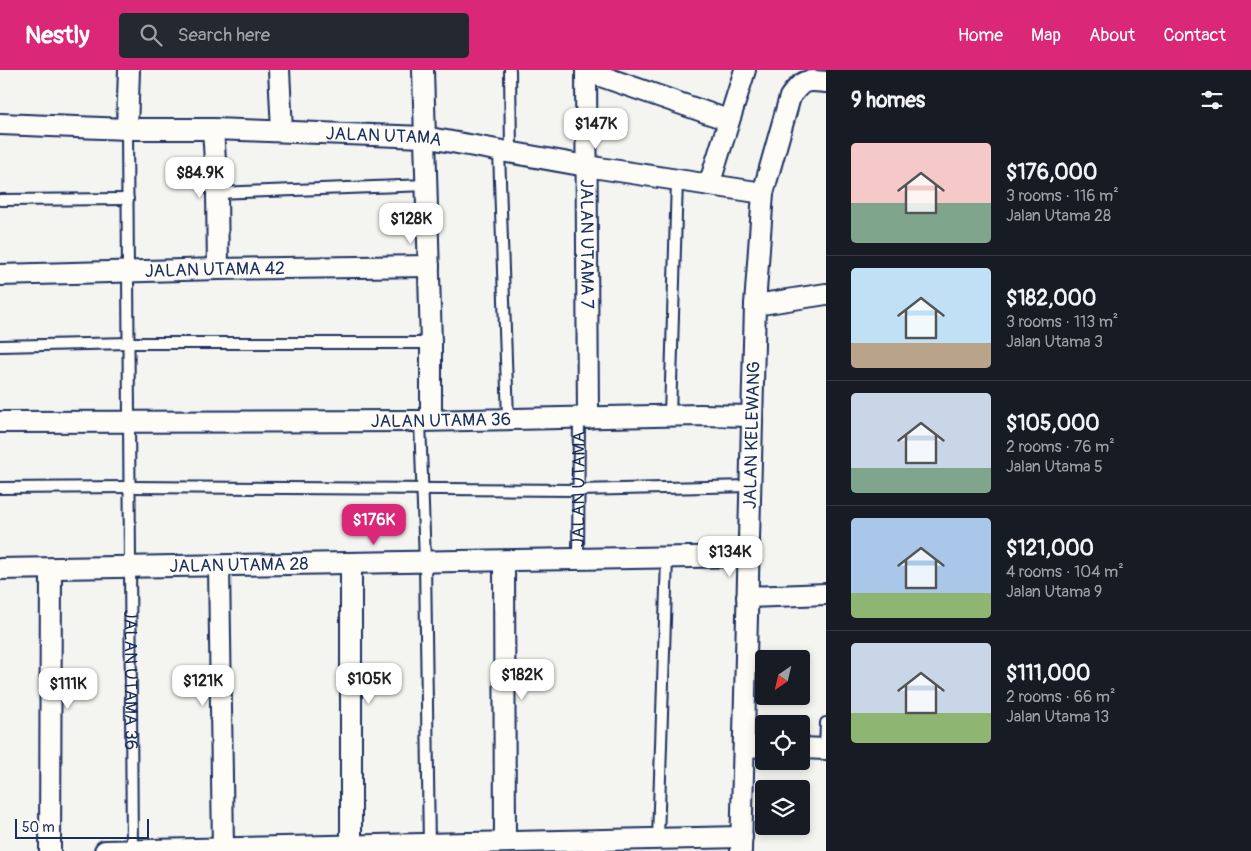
<!DOCTYPE html>
<meta charset="utf-8">
<style>
:root{--surface:#171b24;--page:#242831;--text:#f1f3f6;--muted:#9ea1a6;--line:#363941;--accent:#db2777}
body{margin:0;font-family:Pangolin,sans-serif;background:var(--page);color:var(--text);height:100vh;display:flex;flex-direction:column;font-size:19px;white-space:nowrap}
*{box-sizing:border-box;margin:0}
p{font-size:16px;color:var(--muted)}
.icon{flex:none;width:28px;height:28px;fill:none;stroke:currentColor;stroke-width:2;stroke-linecap:round;stroke-linejoin:round}
.map{position:relative;flex:1;overflow:hidden}
.details{display:flex;flex-direction:column;background:var(--surface);width:425px}
.details>*{flex:none}
.needle{width:32px;rotate:214deg}
.buttons{position:absolute;left:755px;top:580px;display:grid;gap:10px}
.buttons a{display:grid;place-items:center;width:55px;height:55px;border-radius:5px;background:var(--surface);box-shadow:0 2px 8px #0003;font-size:25px}
.scale{position:absolute;left:15px;bottom:12px;width:134px;box-sizing:border-box;padding-left:5px;border:2px solid #1b2f5e;border-top:0;font-size:14px;line-height:18px;white-space:nowrap;color:#1b2f5e;-webkit-text-stroke:4px #fdfcf7;paint-order:stroke}
.price{position:absolute;translate:-50% -42px;padding:0 11px;border-radius:10px;background:#fff;color:#222;font-size:16px;line-height:32px;filter:drop-shadow(0 1px 2px #0008)}
.price::after{content:'';position:absolute;left:50%;top:30px;width:15px;height:11px;margin-left:-8px;background:inherit;clip-path:polygon(0 0,100% 0,50% 100%)}
.price.selected{background:var(--accent);color:#fff}
ul{padding:0;list-style:none}
li{display:flex;align-items:center;gap:15px;height:125px;padding:0 25px}
li+li{border-top:1px solid var(--line)}
li span{display:grid;place-items:center;flex:none;width:140px;height:100px;border-radius:5px;color:#555}
li>.icon{margin-inline-start:auto}
span .icon{width:60px;height:60px;fill:#fffc;stroke-width:1}
li b{font-size:21px}
h2{display:flex;justify-content:space-between;align-items:center;height:60px;padding:0 25px;font-size:21px}
header{display:flex;align-items:center;gap:30px;box-sizing:border-box;height:70px;padding:0 25px;background:var(--accent);color:#fff}
header strong{font-size:24px}
nav{display:flex;gap:28px;margin-inline-start:auto;font-size:18px}
.search{width:350px;height:45px;background:var(--page);display:flex;align-items:center;gap:12px;box-sizing:border-box;padding:0 18px;border-radius:5px;color:var(--muted);font-size:19px}
main{display:flex;flex:1;min-height:0}
.map>svg:first-child{display:block}
</style>
<header>
<strong>Nestly</strong>
<div class="search"><svg class="icon" aria-label="search" viewBox="0 0 24 24"><circle cx="10" cy="10" r="6"/><path d="M15 15l6 6"/></svg>Search here</div>
<nav><a>Home</a><a>Map</a><a>About</a><a>Contact</a></nav>
</header>
<main>
<div class="map">
<svg width="826" height="781" viewBox="0 0 826 781">
<rect width="100%" height="100%" fill="#f4f4f1"/>
<filter id="ink" filterUnits="userSpaceOnUse"><feTurbulence type="fractalNoise" baseFrequency=".02" numOctaves="2"/><feDisplacementMap in="SourceGraphic" scale="10" xChannelSelector="R" yChannelSelector="G"/><feConvolveMatrix kernelMatrix="1 2 1 2 8 2 1 2 1" color-interpolation-filters="sRGB"/></filter>
<g filter="url(#ink)">
<g fill="none" stroke-linecap="round" stroke-linejoin="round">
<g stroke="#1b2f5e" stroke-width="14">
<g id="service">
<path d="M510 0 511 83"/>
<path id="s1" d="M127 59 132 780"/>
<path d="M499 81 508 349"/>
<path d="M217 123 427 115"/>
<path d="M0 130 128 129"/>
<path d="M0 276 129 273H431"/>
<path d="M670 346 677 110"/>
<path d="M420 351 425 492 429 777"/>
<path d="M0 418 130 417 578 420 750 416"/>
<path id="s2" d="M578 490 579 348"/>
<path d="M825 679 826 653"/>
<path d="M658 769 667 488"/>
</g>
</g>
<g stroke="#1b2f5e" stroke-width="24">
<g id="minor">
<path d="M279 0 282 61"/>
<path d="M423 0 431 273V350"/>
<path id="s3" d="M586 0 588 348"/>
<path d="M586 1 728 50"/>
<path id="s4" d="M0 54 127 59H213L424 67 586 96 763 123"/>
<path d="M127 59 129 0"/>
<path d="M213 59 217 123 218 199"/>
<path d="M709 115 745 0"/>
<path id="s5" d="M0 205 218 199 429 196"/>
<path d="M755 235 826 224"/>
<path id="s6" d="M0 352 420 351 700 345 752 346"/>
<path d="M504 491 505 772"/>
<path d="M219 496 223 778"/>
<path id="s7" d="M0 499 748 486"/>
<path d="M747 527 826 524"/>
<path d="M744 676 764 677"/>
<path d="M801 678 826 679"/>
<path d="M351 776V494"/>
<path d="M50 781 51 499"/>
<path d="M105 781 742 767"/>
<path id="s8" d="M741 781 755 235 763 123 790 27C803 9 805 10 826 12"/>
</g>
</g>
<use href="#service" stroke="#fdfcf7" stroke-width="10"/>
<use href="#minor" stroke="#fdfcf7" stroke-width="20"/>
</g>
</g>
<g text-anchor="middle" dominant-baseline="central" stroke-width="5" stroke-linejoin="round" paint-order="stroke">
<g font-size="18" fill="#1b2f5e" stroke="#fdfcf7">
<text stroke="none"><textPath href="#s4" startOffset="384">JALAN UTAMA</textPath></text>
<text stroke="none"><textPath href="#s3" startOffset="174">JALAN UTAMA 7</textPath></text>
<text stroke="none"><textPath href="#s5" startOffset="215">JALAN UTAMA 42</textPath></text>
<text stroke="none"><textPath href="#s6" startOffset="441">JALAN UTAMA 36</textPath></text>
<text stroke="none"><textPath href="#s8" startOffset="416">JALAN KELEWANG</textPath></text>
<text stroke="none"><textPath href="#s2" startOffset="71">JALAN UTAMA</textPath></text>
<text stroke="none"><textPath href="#s7" startOffset="239">JALAN UTAMA 28</textPath></text>
<text stroke="none"><textPath href="#s1" startOffset="551">JALAN UTAMA 36</textPath></text>
</g>
</g>
</svg>
<div class="buttons">
<a><svg class="needle" viewBox="-14 -14 28 28"><path d="M0-13l5 13h-10z" fill="#e53935"/><path d="M0 13l5-13h-10z" fill="#9ea1a6"/></svg></a>
<a><svg class="icon" aria-label="locate" viewBox="0 0 24 24"><circle cx="12" cy="12" r="6"/><path d="M12 2v4M12 18v4M2 12h4M18 12h4"/></svg></a>
<a><svg class="icon" aria-label="layers" viewBox="0 0 24 24"><path d="M12 4l9 5-9 5-9-5zM3 14l9 5 9-5"/></svg></a>
</div>
<div class="scale">50 m</div>
<b class="price" style="left:596px;top:80px">$147K</b>
<b class="price" style="left:200px;top:129px">$84.9K</b>
<b class="price" style="left:411px;top:175px">$128K</b>
<b class="price selected" style="left:374px;top:476px">$176K</b>
<b class="price" style="left:730px;top:508px">$134K</b>
<b class="price" style="left:522px;top:631px">$182K</b>
<b class="price" style="left:369px;top:635px">$105K</b>
<b class="price" style="left:203px;top:637px">$121K</b>
<b class="price" style="left:68px;top:640px">$111K</b>
</div>
<section class="details">
<h2>9 homes<svg class="icon" aria-label="filters" viewBox="0 0 24 24"><path d="M4 7h16M4 17h16"/><circle cx="9" cy="7" r="2"/><circle cx="15" cy="17" r="2"/></svg></h2>
<ul>
<li><span style="background:linear-gradient(#f6c9c9 60%,#7fa58c 0)"><svg class="icon" aria-label="home" viewBox="0 0 24 24"><path d="M3 11l9-7 9 7M6 9v11h12V9"/></svg></span><div><b>$176,000</b><p>3 rooms · 116 m²</p><p>Jalan Utama 28</p></div></li>
<li><span style="background:linear-gradient(#bfe0f5 75%,#b9a48a 0)"><svg class="icon" aria-label="home" viewBox="0 0 24 24"><path d="M3 11l9-7 9 7M6 9v11h12V9"/></svg></span><div><b>$182,000</b><p>3 rooms · 113 m²</p><p>Jalan Utama 3</p></div></li>
<li><span style="background:linear-gradient(#c9d6e8 75%,#7fa58c 0)"><svg class="icon" aria-label="home" viewBox="0 0 24 24"><path d="M3 11l9-7 9 7M6 9v11h12V9"/></svg></span><div><b>$105,000</b><p>2 rooms · 76 m²</p><p>Jalan Utama 5</p></div></li>
<li><span style="background:linear-gradient(#a9c7e8 75%,#8fb573 0)"><svg class="icon" aria-label="home" viewBox="0 0 24 24"><path d="M3 11l9-7 9 7M6 9v11h12V9"/></svg></span><div><b>$121,000</b><p>4 rooms · 104 m²</p><p>Jalan Utama 9</p></div></li>
<li><span style="background:linear-gradient(#c9d6e8 70%,#8fb573 0)"><svg class="icon" aria-label="home" viewBox="0 0 24 24"><path d="M3 11l9-7 9 7M6 9v11h12V9"/></svg></span><div><b>$111,000</b><p>2 rooms · 66 m²</p><p>Jalan Utama 13</p></div></li>
</ul>
</section>
</main>
